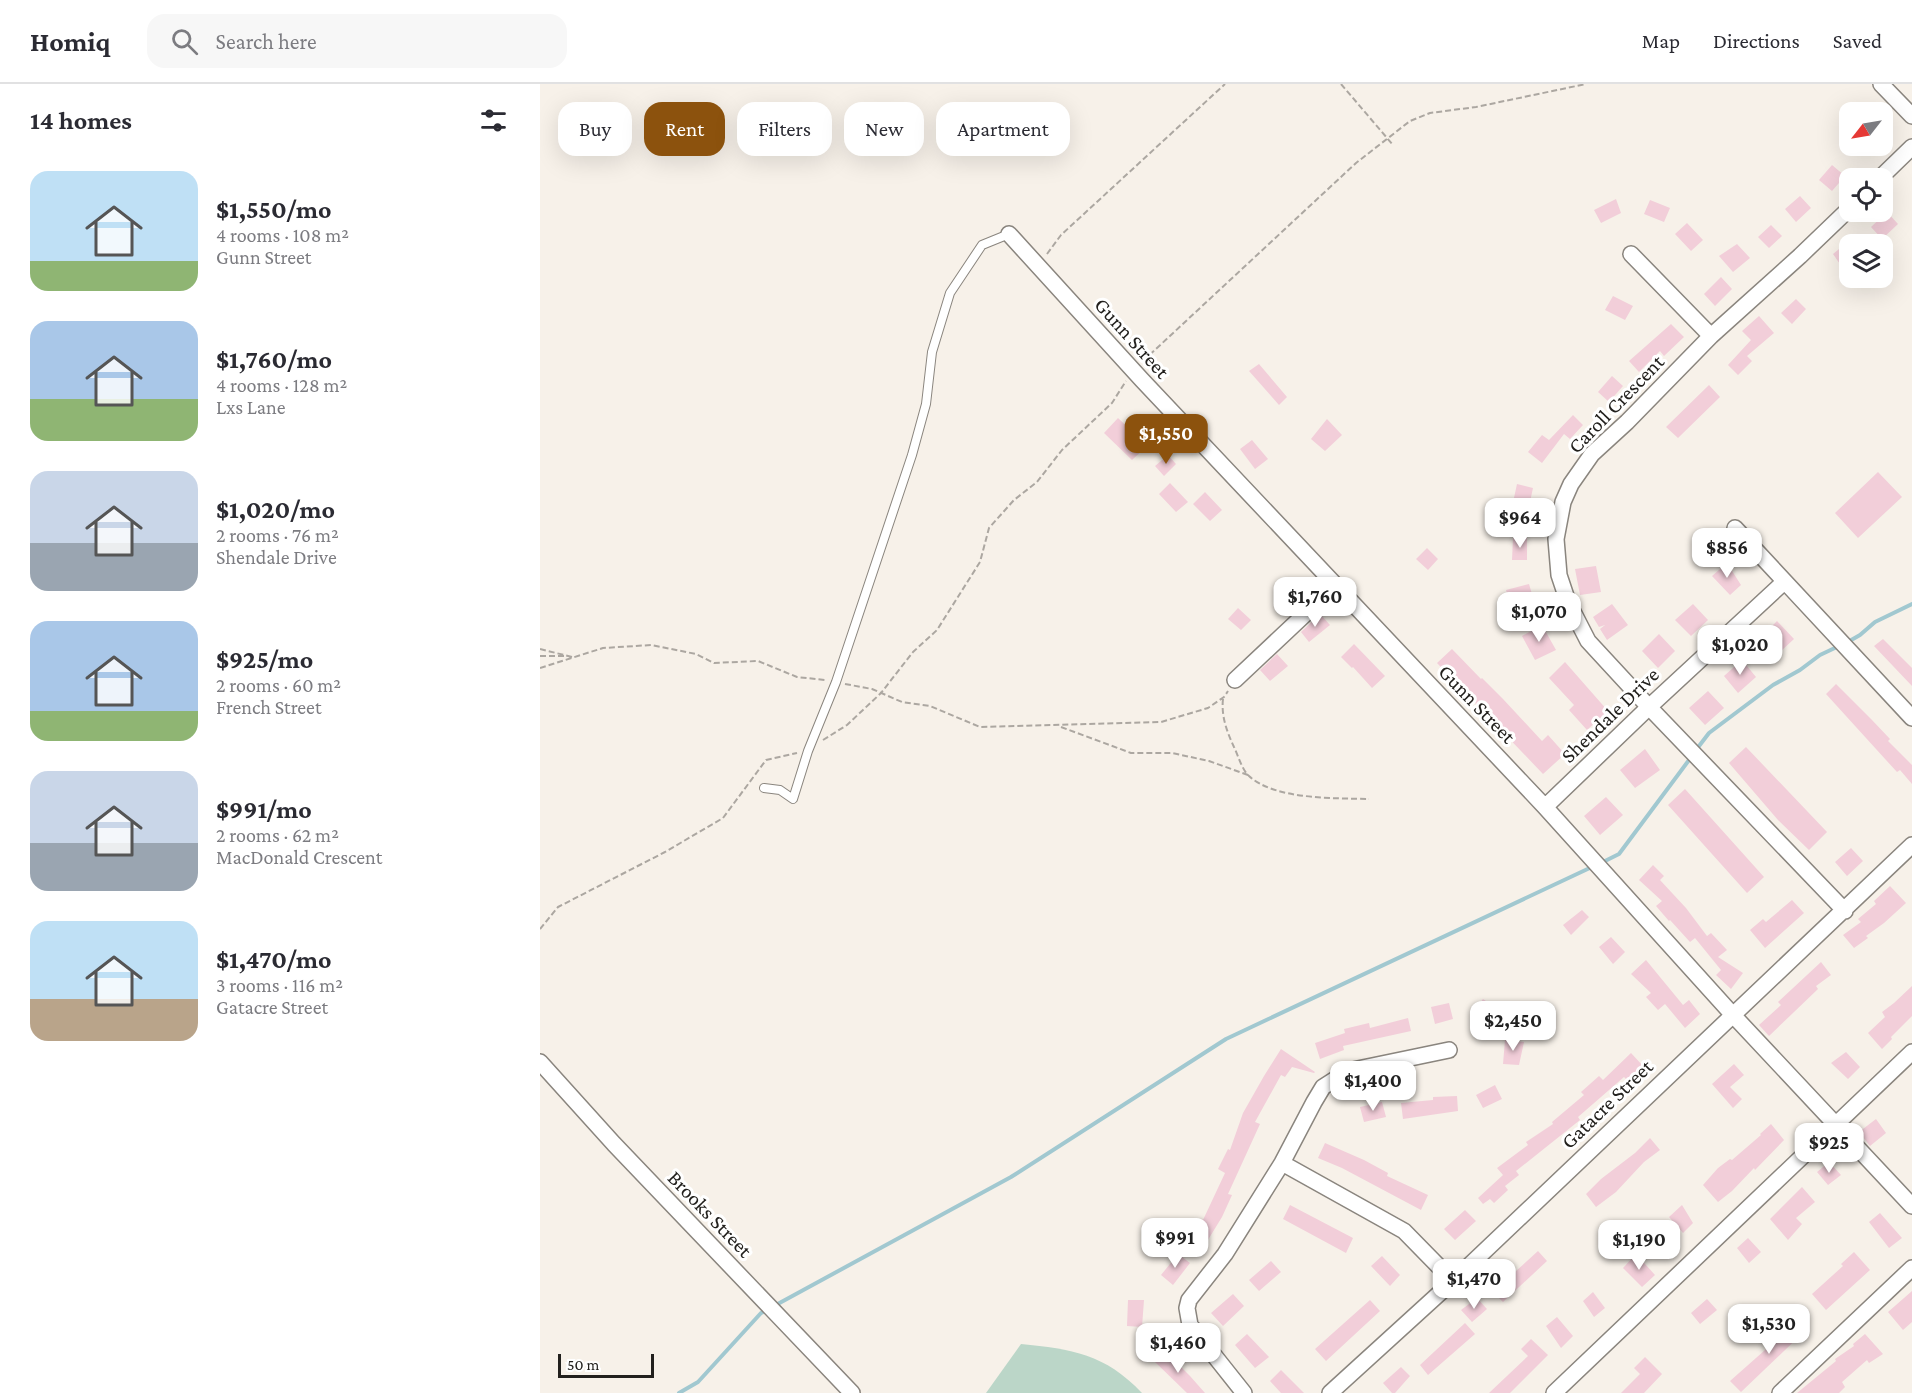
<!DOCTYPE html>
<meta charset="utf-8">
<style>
:root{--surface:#fff;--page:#f7f7f7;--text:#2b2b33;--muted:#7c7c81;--line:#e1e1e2;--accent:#8c520d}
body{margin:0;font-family:"Crimson Pro",serif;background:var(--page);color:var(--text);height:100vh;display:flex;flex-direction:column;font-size:22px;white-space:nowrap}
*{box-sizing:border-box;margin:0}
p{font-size:20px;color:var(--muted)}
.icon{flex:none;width:33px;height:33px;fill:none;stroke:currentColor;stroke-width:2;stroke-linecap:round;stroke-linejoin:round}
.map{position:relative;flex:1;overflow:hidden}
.panel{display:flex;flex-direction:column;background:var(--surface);width:540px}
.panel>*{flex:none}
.hud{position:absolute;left:18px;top:18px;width:570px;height:54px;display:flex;gap:12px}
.needle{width:39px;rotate:239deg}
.fabs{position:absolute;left:1299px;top:18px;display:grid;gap:12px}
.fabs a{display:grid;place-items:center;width:54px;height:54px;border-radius:12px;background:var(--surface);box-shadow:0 6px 24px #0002;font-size:30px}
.scale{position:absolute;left:18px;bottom:15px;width:96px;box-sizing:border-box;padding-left:6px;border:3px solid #22201d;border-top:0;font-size:16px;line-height:21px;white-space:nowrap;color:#22201d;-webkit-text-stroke:4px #fff;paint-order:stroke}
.price{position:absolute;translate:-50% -51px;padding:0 14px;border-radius:12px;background:#fff;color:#222;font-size:20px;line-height:39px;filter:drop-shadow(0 2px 3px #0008)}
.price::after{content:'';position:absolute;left:50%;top:36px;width:18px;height:14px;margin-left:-9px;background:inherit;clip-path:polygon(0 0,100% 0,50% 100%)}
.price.selected{background:var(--accent);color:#fff}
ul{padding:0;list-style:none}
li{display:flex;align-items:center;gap:18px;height:150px;padding:0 30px}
li span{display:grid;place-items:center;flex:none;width:168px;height:120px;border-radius:18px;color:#555}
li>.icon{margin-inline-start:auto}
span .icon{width:72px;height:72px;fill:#fffc;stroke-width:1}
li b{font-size:26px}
h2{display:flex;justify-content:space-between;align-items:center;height:72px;padding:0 30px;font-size:26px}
.chip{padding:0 21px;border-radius:18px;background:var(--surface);box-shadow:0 6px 24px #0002;font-size:21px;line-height:54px}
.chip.selected{background:var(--accent);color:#fff}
header{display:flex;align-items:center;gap:36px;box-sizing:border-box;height:84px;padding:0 30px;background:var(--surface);border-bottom:2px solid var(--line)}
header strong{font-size:28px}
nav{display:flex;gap:33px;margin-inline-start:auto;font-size:21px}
.search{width:420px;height:54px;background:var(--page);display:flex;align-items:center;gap:15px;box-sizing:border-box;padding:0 21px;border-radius:18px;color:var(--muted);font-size:22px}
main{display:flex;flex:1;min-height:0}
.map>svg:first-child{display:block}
</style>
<header>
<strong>Homiq</strong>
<div class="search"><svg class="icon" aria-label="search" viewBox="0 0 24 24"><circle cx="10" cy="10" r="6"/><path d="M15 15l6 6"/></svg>Search here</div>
<nav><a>Map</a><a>Directions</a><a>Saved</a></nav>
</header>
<main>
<section class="panel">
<h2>14 homes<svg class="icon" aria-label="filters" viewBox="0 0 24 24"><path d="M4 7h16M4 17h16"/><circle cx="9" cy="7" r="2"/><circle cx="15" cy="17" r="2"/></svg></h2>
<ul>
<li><span style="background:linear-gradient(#bfe0f5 75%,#8fb573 0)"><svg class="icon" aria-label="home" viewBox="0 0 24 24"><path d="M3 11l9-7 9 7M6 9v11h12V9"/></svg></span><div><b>$1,550/mo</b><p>4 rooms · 108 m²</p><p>Gunn Street</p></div></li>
<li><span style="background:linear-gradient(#a9c7e8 65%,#8fb573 0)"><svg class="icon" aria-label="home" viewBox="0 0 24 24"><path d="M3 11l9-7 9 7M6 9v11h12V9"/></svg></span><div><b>$1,760/mo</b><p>4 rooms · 128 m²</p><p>Lxs Lane</p></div></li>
<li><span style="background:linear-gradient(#c9d6e8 60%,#9aa5b1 0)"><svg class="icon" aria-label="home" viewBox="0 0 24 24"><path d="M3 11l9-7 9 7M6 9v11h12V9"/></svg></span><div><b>$1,020/mo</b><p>2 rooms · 76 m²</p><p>Shendale Drive</p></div></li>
<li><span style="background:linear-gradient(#a9c7e8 75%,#8fb573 0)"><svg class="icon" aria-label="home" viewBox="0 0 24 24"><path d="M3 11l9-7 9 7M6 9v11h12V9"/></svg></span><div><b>$925/mo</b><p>2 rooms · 60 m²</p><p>French Street</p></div></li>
<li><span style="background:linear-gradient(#c9d6e8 60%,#9aa5b1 0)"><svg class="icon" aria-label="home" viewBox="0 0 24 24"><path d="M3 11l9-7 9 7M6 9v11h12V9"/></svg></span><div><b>$991/mo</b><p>2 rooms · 62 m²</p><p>MacDonald Crescent</p></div></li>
<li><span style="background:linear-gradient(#bfe0f5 65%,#b9a48a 0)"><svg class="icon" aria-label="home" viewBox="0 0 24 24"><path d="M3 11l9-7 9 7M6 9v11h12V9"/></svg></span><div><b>$1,470/mo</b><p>3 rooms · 116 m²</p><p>Gatacre Street</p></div></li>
</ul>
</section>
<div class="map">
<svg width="1372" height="1309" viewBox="0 0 1372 1309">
<rect width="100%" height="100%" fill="#f7f1e9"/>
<path fill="#bbd6c8" d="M481 1260C532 1265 565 1270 602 1309H446Z"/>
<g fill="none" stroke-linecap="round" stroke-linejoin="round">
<path stroke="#a1c8d0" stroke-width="4" d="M1306 559 1320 551 1335 538 1372 520
M1156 666 1169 649 1233 601 1260 586 1280 571 1299 562
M1061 779 1079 770 1152 672
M234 1222 471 1093 686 955 1054 782
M139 1309 158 1298 221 1229 228 1226"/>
</g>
<path fill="#f2ced9" d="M1292 81 1305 92 1292 107 1279 96Z
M1260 112 1271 124 1256 138 1245 125Z
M1076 115 1081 129 1061 139 1054 126Z
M1110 116 1130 124 1124 138 1104 130Z
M1347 128 1358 140 1342 155 1331 143Z
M1147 139 1163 156 1151 167 1135 150Z
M1231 141 1242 152 1229 164 1218 153Z
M1310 156V177L1302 183 1293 170Z
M1197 160 1210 174 1193 188 1179 172Z
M1181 193 1192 205 1175 222 1164 210Z
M1073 212 1093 222 1085 236 1065 226Z
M1256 215 1266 225 1252 240 1241 229Z
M1219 232 1234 249 1207 272 1212 277 1198 291 1188 281 1211 256 1202 247Z
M1131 240 1144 253 1124 272 1120 267 1099 288 1089 277Z
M719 280 747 313 739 321 709 287Z
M1072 292 1083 302 1069 318 1058 308Z
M1169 301 1180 313 1138 354 1126 343Z
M1033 331 1043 341 1030 355 1024 350 1002 379 988 368 1002 351 1009 356Z
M578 334 607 362 592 376 564 349Z
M787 335 802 351 785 367 771 355Z
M712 356 728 375 715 385 700 365Z
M628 371 636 380 624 392 615 382Z
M1338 388 1362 413 1318 454 1295 429Z
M630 399 648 418 636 428 619 410Z
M977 400 993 404 988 427 972 423Z
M665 408 682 426 670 437 653 420Z
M973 454H987V476H972Z
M887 464 898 475 888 486 876 475Z
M1187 479 1201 501 1190 511 1172 492Z
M1056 482 1061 508 1040 511 1035 485Z
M989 500 997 527 973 534 966 506Z
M1072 520 1088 541 1067 556 1060 545 1065 541 1059 543 1053 533Z
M1153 520 1168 536 1151 552 1135 536Z
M698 524 711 536 701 546 688 535Z
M780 530 790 541 769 558 761 548Z
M1237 537 1254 555 1241 567 1225 549Z
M1002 541 1016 566 995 576 982 552Z
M1119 550 1135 567 1118 584 1102 567Z
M1343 555 1372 584V602L1334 562Z
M814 560 845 592 832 604 813 583 812 584 801 573Z
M912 565 941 595 942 594 963 615 1002 657 1008 651 1025 670 1003 690 897 579Z
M737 570 748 582 730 597 720 586Z
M1202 576 1216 593 1198 609 1184 592Z
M1025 578 1068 627 1047 646 1029 626 1034 621 1009 594Z
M1296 600 1332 636 1350 655 1348 657 1372 681V700L1360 686 1357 688 1346 676 1286 610Z
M1168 607 1184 624 1165 641 1149 624Z
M1206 663 1287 748 1269 766 1238 736 1189 679Z
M1105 665 1120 686 1095 704 1080 686Z
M1145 705 1224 793 1207 809 1128 721Z
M1066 713 1083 731 1060 751 1044 732Z
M1311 764 1323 777 1307 792 1295 778Z
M1113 781 1124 792 1120 796 1146 824 1167 852 1171 849 1187 866 1178 873 1203 889 1191 905 1176 891 1181 886 1155 854 1150 858 1130 836 1129 837 1116 822 1122 817 1099 796Z
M1350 802 1366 819 1344 839 1326 852 1328 854 1314 864 1303 851 1321 838 1318 835 1336 820 1334 817Z
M1252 816 1264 829 1225 864 1210 846 1223 835 1226 838Z
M1042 826 1049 833 1031 851 1023 841Z
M1071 853 1085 868 1073 880 1059 863Z
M1106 876 1143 921 1149 916 1160 930 1145 944 1125 920 1118 926 1106 913 1111 909 1091 890Z
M1281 878 1291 891 1276 902 1278 905 1229 952 1219 941 1241 921 1238 918Z
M1372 902V932L1351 953 1352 955 1342 965 1328 949 1345 933 1342 928 1354 919Z
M943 915 962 928 950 942 934 927Z
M909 919 913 935 895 940 891 923Z
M868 934 871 947 803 962 804 966 780 975 775 959 805 949 804 945 829 939 830 944Z
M965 956 984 958 979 981 963 980Z
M741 965 775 988 774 989 752 983 745 993 741 991 715 1038 720 1040 688 1110 692 1111 682 1133 663 1164 649 1155 662 1135 663 1136 685 1089 678 1085 688 1065 690 1066 703 1029 724 992Z
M1306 968 1320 983 1308 995 1291 979Z
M1091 969 1104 983 1088 997 1084 993 1038 1033 1040 1036 976 1087 979 1091 965 1102 968 1106 954 1119 950 1115 943 1120 938 1114 963 1091 957 1084 988 1061 986 1058 1013 1040 1012 1038 1044 1011 1041 1008 1059 992 1063 996Z
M1194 980 1204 991 1190 1003 1202 1015 1193 1024 1172 1000Z
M955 1001 962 1015 943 1024 936 1011Z
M917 1012 918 1027 863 1035 861 1019 893 1016V1013Z
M842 1018 846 1033 824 1038 820 1023Z
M1336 1035 1346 1049 1330 1062 1319 1048Z
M1231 1040 1244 1056 1215 1086 1214 1084 1192 1107 1178 1118 1163 1101 1178 1084 1190 1075 1192 1076 1221 1051 1220 1050Z
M1110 1054 1120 1066 1104 1078 1076 1108 1056 1123 1046 1110 1061 1095 1095 1069Z
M785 1059 824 1076 848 1089 847 1092 888 1111 881 1126 802 1084 778 1074Z
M1289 1078 1301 1091 1288 1101 1277 1088Z
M1262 1103 1275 1118 1256 1134 1262 1140 1248 1156 1230 1135Z
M750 1121 813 1154 806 1169 743 1135Z
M1142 1121 1153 1139 1143 1149 1129 1133Z
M925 1126 936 1137 915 1156 904 1145Z
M1340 1129 1362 1154 1349 1164 1329 1138Z
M1208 1154 1221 1168 1209 1179 1197 1164Z
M998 1167 1007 1177 963 1218 953 1208Z
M1314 1168 1330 1186 1286 1226 1272 1210 1303 1182 1301 1180Z
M638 1170 650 1179 633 1201 621 1191Z
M1096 1170 1115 1191 1102 1203 1083 1184Z
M842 1172 860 1191 850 1202 831 1182Z
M731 1177 741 1188 719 1207 709 1196Z
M1372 1207V1238L1363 1246 1348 1228Z
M1053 1208 1065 1224 1054 1233 1043 1217Z
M693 1210 704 1222 683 1242 671 1229Z
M937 1214 947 1225 932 1238 921 1226Z
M1167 1215 1177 1226 1160 1240 1151 1229Z
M588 1216H604L602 1243 587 1242Z
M830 1216 840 1227 786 1277 775 1265Z
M1017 1233 1033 1252 1021 1264 1006 1242Z
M1259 1233 1269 1243 1201 1308 1190 1297 1243 1250Z
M925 1239 935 1250 888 1291 880 1281Z
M707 1250 729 1273 715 1284 695 1261Z
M1325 1250 1343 1270 1329 1279 1327 1276 1302 1298 1305 1303 1299 1309H1257L1296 1277 1295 1275 1314 1262 1313 1260Z
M991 1255 1008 1271 970 1309H949L988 1272 981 1265Z
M625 1267 650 1292 665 1309H647L615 1278Z
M1105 1273 1122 1290 1104 1309H1081L1100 1290 1094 1284Z
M861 1283 870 1292 855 1309H852L843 1299Z
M741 1286 764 1309H741L730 1297Z"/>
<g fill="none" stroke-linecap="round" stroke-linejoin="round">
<g stroke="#8a857e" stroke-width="10">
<path id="lane" d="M224 704 240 706 253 715 268 667 296 598 372 371 386 320 392 268 410 209 442 161 469 150"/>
</g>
<g stroke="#8a857e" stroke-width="18">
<path id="street" d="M1341 0 1372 32
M1340 94 1372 63
M469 150 602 296 1005 723 1192 930 1372 1122
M1091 170 1171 252
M1195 444 1372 634
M695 596 795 502
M1005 723 1109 623 1244 498
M1305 827 1109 623 1048 557 1028 518 1019 491 1016 455 1023 418 1031 400 1052 370 1087 338 1171 252 1260 172 1310 124
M0 978 74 1060 312 1309
M742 1079 864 1147 913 1197
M704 1309 650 1241 647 1224 649 1216 685 1170 742 1079 774 1018 783 1003 808 987 909 966
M790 1309 913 1197 1372 761
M1014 1309 1372 968
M1240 1309 1372 1184"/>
</g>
<path stroke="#aca7a1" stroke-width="2" stroke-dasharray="6 3" stroke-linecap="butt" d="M801 0 853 61
M507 170 521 151 685 0
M603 277 816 79 870 37 890 29 936 23 1046 0
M0 565 32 573
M0 572H24
M0 584 63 564 111 561 156 570 174 579 218 577 257 593 285 596
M305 600 332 605 362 618 390 622 440 643 621 638 668 624 684 613 688 607
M683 615C681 632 687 648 694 663 698 671 702 686 709 692 735 716 795 714 829 715
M521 643 591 669H632L669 677 708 691
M283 656 307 641 341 609 373 568 397 546 440 478 449 444 474 416 497 398 522 366 572 319 586 297
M0 845 18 823 125 768 183 734 226 676 257 669"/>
<use href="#lane" stroke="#fff" stroke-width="8"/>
<use href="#street" stroke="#fff" stroke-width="15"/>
</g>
<g text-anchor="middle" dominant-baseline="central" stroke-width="6" stroke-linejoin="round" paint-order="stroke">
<g font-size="21" fill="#22201d" stroke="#fff">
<text transform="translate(592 254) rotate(48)">Gunn Street</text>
<text transform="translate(1076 320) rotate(-46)">Caroll Crescent</text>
<text transform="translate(937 620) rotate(46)">Gunn Street</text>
<text transform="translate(1070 631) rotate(-44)">Shendale Drive</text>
<text transform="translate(1067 1020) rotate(-44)">Gatacre Street</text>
<text transform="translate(170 1130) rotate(46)">Brooks Street</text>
</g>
</g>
</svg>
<div class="fabs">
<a><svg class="needle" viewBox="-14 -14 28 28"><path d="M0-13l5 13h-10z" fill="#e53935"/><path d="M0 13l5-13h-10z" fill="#7c7c81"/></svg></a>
<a><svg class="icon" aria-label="locate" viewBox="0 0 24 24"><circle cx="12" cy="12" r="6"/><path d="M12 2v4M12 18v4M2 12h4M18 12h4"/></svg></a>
<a><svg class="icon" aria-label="layers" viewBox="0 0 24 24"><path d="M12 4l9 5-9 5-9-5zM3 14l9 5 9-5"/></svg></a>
</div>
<div class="scale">50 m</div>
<b class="price selected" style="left:626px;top:381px">$1,550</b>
<b class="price" style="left:980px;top:465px">$964</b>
<b class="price" style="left:1187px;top:495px">$856</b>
<b class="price" style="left:775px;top:544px">$1,760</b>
<b class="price" style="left:999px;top:559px">$1,070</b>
<b class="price" style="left:1200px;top:592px">$1,020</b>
<b class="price" style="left:973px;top:968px">$2,450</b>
<b class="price" style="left:833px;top:1028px">$1,400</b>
<b class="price" style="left:1289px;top:1090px">$925</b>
<b class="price" style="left:635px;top:1185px">$991</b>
<b class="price" style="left:1099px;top:1187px">$1,190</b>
<b class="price" style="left:934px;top:1226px">$1,470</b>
<b class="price" style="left:1229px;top:1271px">$1,530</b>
<b class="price" style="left:638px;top:1290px">$1,460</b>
<div class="hud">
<a class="chip">Buy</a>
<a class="chip selected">Rent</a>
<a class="chip">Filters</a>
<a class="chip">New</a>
<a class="chip">Apartment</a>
</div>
</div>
</main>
